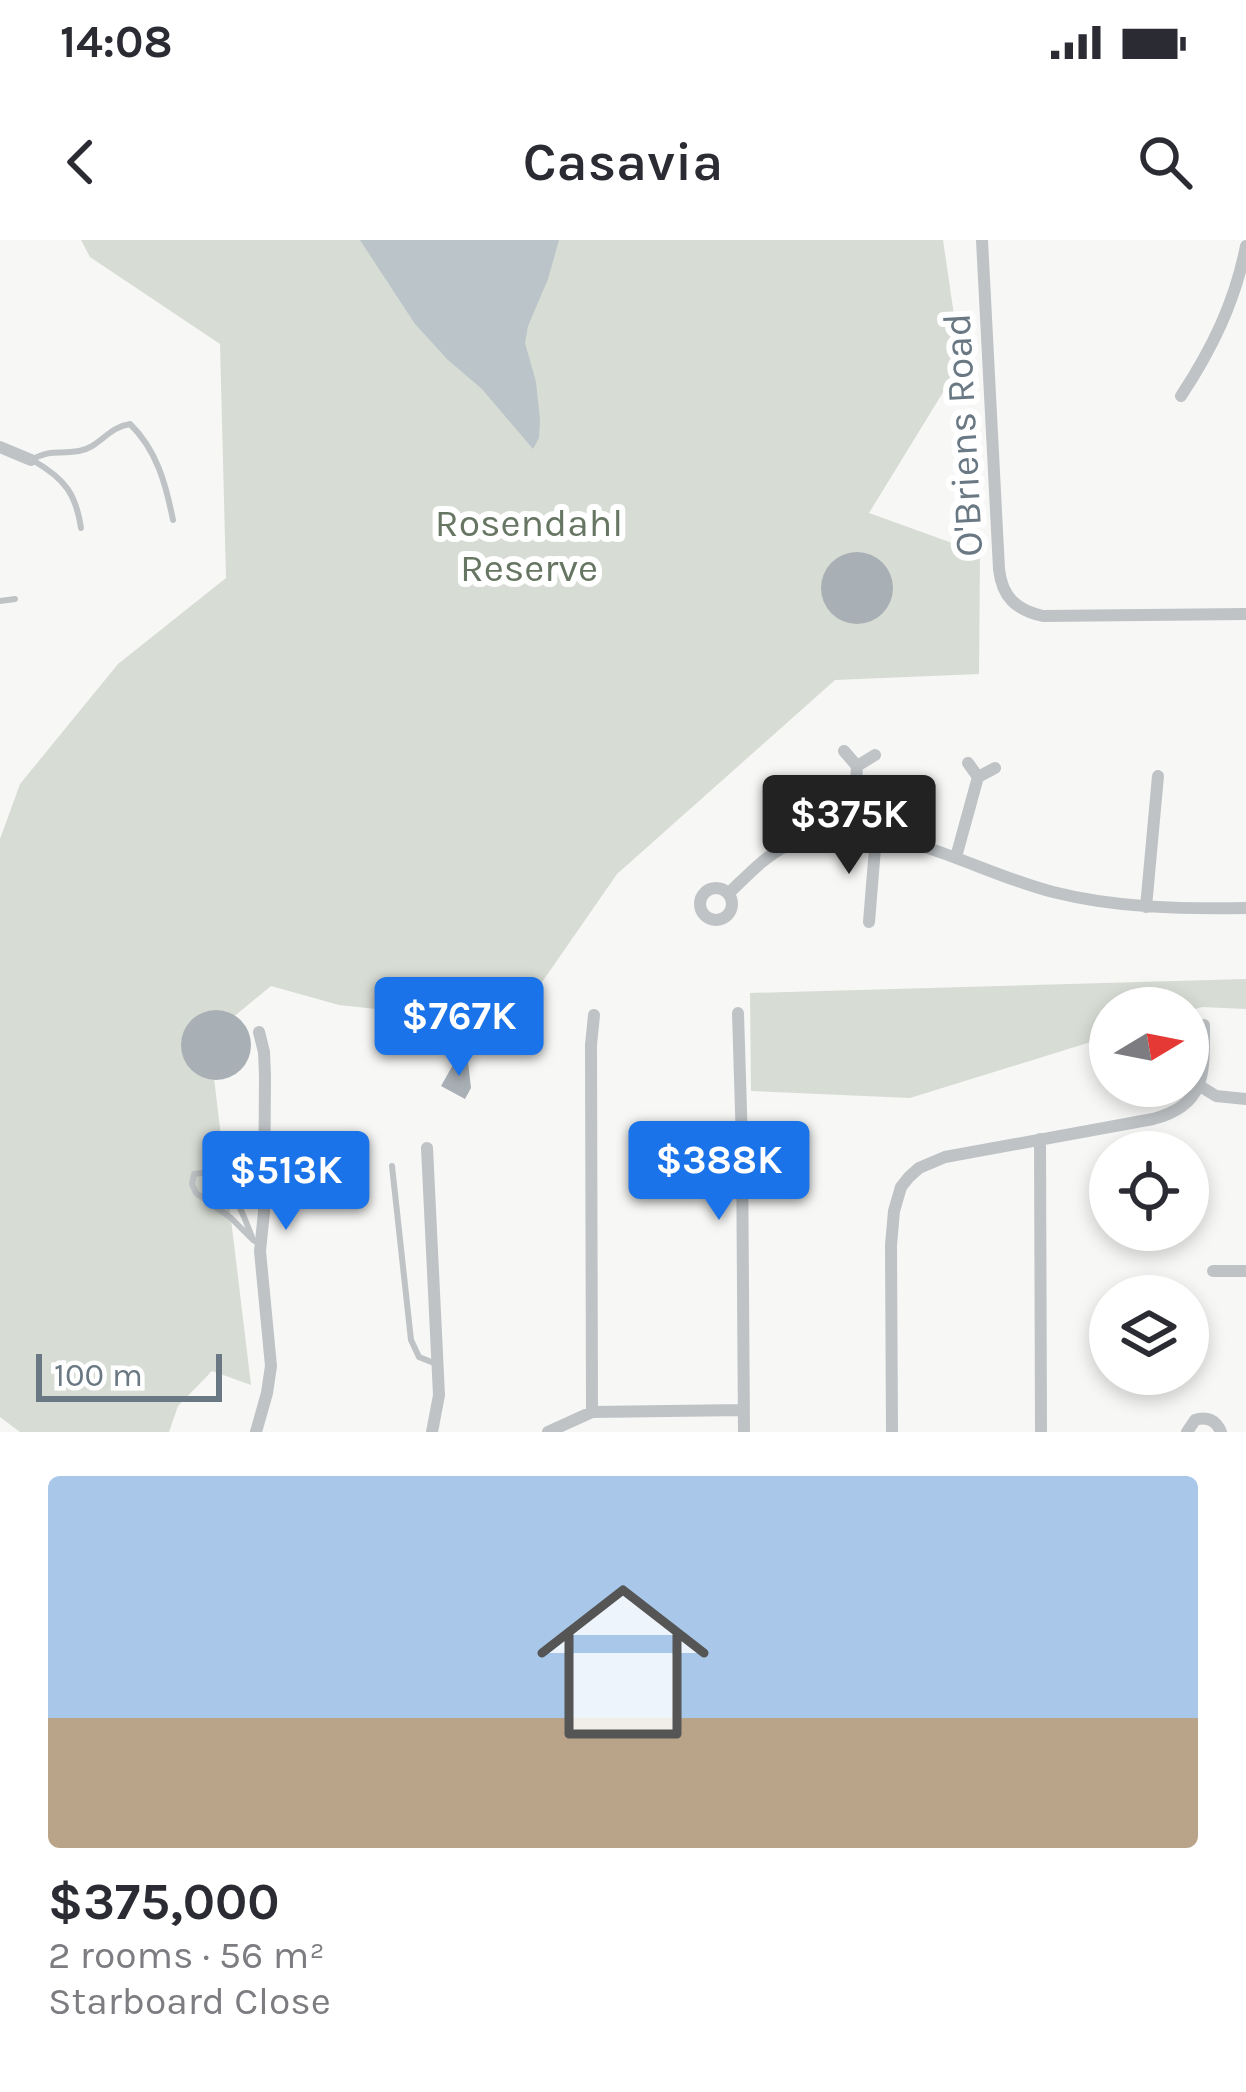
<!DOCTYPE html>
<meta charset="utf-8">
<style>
:root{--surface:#fff;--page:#f2f2f3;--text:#2b2b33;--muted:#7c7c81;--line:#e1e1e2;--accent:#1a73e8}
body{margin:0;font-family:Karla,sans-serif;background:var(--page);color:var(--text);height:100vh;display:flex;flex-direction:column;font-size:45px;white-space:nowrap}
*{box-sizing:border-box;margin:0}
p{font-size:39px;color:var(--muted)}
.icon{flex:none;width:66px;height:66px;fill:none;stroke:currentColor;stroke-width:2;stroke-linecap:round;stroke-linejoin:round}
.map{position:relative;height:1192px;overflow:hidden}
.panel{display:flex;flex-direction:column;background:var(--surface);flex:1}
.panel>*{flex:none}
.needle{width:78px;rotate:80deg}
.fabs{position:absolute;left:1089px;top:747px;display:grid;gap:24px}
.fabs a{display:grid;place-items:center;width:120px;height:120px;border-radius:50%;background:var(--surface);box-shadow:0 6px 18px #0003;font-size:60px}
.scale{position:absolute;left:36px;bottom:30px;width:186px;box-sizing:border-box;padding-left:12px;border:6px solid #697883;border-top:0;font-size:33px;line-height:42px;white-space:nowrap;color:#697883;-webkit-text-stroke:9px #fff;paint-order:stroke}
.price{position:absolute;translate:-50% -102px;padding:0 27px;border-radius:12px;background:var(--accent);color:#fff;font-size:39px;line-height:78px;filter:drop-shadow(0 3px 6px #0008)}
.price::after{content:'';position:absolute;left:50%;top:72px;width:36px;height:27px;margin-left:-18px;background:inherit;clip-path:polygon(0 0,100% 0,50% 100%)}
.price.selected{background:#222;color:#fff}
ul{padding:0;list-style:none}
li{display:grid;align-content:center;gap:24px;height:636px;padding:0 48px}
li+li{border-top:3px solid var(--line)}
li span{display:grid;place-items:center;height:372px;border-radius:12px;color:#555}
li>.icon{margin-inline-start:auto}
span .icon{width:216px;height:216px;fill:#fffc;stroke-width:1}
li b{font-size:51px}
.status{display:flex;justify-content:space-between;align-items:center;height:84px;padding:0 60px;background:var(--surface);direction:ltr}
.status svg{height:33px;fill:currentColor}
header{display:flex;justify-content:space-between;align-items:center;height:156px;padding:0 48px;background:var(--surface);font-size:54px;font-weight:600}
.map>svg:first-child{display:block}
</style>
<div class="status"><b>14:08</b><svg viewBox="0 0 49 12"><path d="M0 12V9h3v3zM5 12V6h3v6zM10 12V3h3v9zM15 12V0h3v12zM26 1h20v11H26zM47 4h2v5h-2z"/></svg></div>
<header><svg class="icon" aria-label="back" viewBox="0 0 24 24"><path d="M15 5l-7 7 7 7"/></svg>Casavia<svg class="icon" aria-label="search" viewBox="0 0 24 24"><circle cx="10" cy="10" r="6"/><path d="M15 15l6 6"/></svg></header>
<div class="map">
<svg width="1246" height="1192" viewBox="0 0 1246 1192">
<rect width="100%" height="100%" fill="#f7f7f5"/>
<path fill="#d7dcd4" d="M81 0H943L961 123 869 273 980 313 979 434 835 440 617 634 513 784 339 765 271 746 209 797 251 1145 212 1131 178 1166 169 1192H20L0 1177V599L20 544 118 424 226 338 220 104 90 17Z
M1246 739V769L1202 767 1188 771V768H1110V796L910 858 751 851 750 753Z"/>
<path fill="#bac4c9" d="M360 0H559L548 39 528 86 525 103 536 142 540 180 539 198 533 209 482 149 448 120 415 84Z"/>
<path fill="#a9b0b5" d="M821 348a36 36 0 1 1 72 0a36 36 0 1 1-72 0Z
M181 805a35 35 0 1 1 70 0a35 35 0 1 1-70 0Z
M458 816 468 822 471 848 465 859 441 846Z"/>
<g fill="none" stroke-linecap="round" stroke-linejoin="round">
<path stroke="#bfc3c6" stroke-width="6" d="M31 220C54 208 57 215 79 211 99 208 108 187 130 184 157 210 166 245 173 280
M34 221C65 239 76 254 81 288
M0 361 15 359
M392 926 411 1100 419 1117 434 1123
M253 1000 231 978 196 953 192 944 194 934 210 932C233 946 244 975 253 1000L257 1002"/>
<path stroke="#bfc3c6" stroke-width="12" d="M982 0 999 329C1002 357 1016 370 1043 376L1246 374
M1181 156C1212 109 1235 62 1246 6
M0 207 31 220
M844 511 857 526 875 515
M968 523 978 537 995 528
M853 594 857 526
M956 617 978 537
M700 664a16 16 0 1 1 32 0a16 16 0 1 1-32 0Z
M729 653C746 637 765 616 786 606 872 564 971 632 1053 652 1116 668 1181 669 1246 668
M1146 667 1158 536
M869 682 876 596
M738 773 742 903 744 1192
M1200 846 1216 856 1246 859
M1040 899 1041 1192
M427 908 439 1155 432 1192
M1213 1031H1246
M592 1172 591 805 594 775
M256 1192 267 1153 271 1126 260 1011 264 972 265 836 264 812 259 792
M548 1192 592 1172 744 1170
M892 1192 891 1005 894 971 901 947 909 937 919 928 945 917 1153 879C1207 865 1204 832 1204 785
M1187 1192 1195 1180C1207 1176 1216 1180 1221 1192"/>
</g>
<g text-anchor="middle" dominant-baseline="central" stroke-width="12" stroke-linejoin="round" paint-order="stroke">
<g font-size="39" fill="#697883" stroke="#fff">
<text transform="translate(963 195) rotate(-93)">O'Briens Road</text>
</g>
<g font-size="39" fill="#677663" stroke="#fff">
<text x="529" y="283">Rosendahl<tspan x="529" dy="45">Reserve</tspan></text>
</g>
</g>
</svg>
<div class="fabs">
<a><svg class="needle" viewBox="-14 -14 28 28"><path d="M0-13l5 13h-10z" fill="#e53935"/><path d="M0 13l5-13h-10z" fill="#7c7c81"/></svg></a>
<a><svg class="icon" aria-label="locate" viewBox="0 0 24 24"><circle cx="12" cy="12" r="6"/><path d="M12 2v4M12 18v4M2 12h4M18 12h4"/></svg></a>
<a><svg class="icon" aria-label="layers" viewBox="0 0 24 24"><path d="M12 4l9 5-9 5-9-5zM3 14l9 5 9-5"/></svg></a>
</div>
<div class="scale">100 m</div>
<b class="price selected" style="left:849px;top:637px">$375K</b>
<b class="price" style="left:459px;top:839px">$767K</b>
<b class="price" style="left:719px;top:983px">$388K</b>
<b class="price" style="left:286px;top:993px">$513K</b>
</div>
<section class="panel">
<ul>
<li><span style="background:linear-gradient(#a9c7e8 65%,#b9a48a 0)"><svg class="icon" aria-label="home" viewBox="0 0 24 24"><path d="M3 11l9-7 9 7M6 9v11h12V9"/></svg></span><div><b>$375,000</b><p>2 rooms · 56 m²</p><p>Starboard Close</p></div></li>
</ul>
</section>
